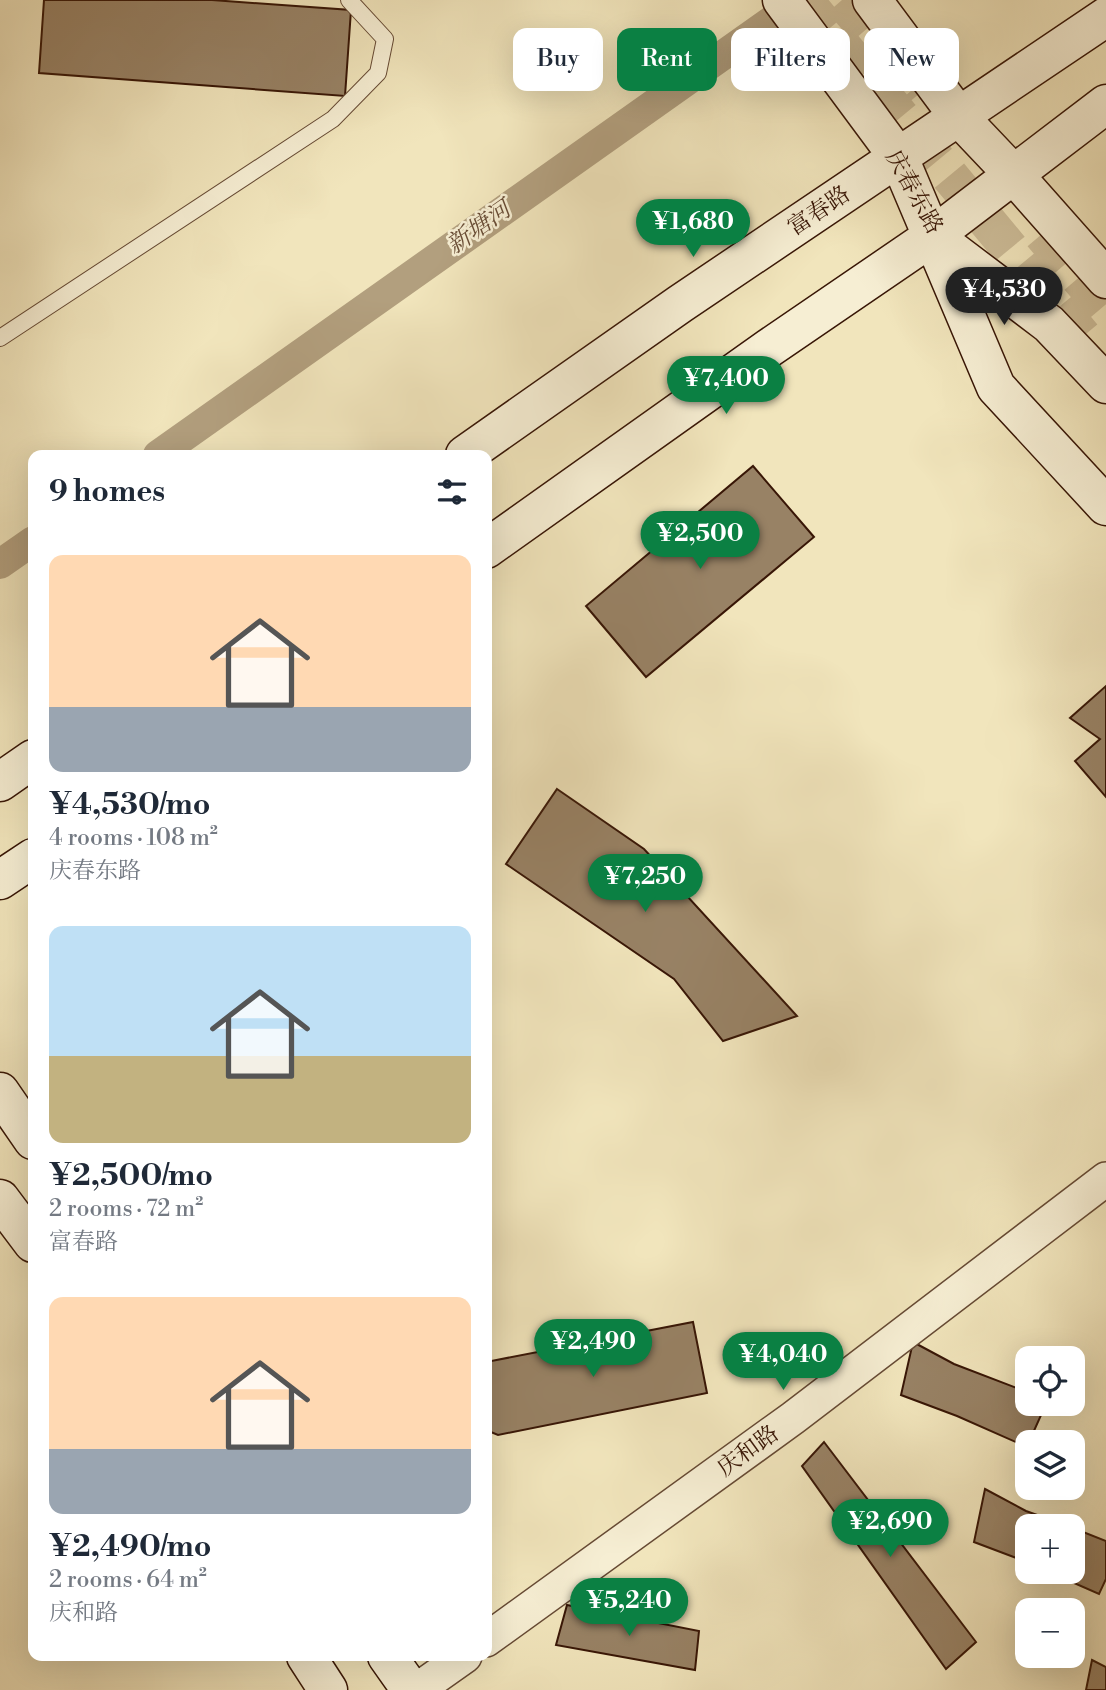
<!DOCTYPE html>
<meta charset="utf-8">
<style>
:root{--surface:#fff;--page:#f2f2f3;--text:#1f2937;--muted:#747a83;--accent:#0b8043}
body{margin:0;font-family:"Libre Bodoni","Noto Serif SC",serif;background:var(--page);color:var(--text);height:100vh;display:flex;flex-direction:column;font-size:26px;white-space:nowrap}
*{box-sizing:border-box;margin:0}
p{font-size:23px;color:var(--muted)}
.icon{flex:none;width:38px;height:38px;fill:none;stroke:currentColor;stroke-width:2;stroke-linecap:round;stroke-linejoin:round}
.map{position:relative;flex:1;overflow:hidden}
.drawer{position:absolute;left:28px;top:450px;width:464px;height:1211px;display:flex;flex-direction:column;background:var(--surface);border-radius:14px;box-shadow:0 7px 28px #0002}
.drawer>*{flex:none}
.hud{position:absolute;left:513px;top:28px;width:488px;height:63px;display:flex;gap:14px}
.buttons{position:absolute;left:1015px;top:1346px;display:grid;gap:14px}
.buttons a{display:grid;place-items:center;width:70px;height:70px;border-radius:14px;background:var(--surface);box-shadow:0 7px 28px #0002;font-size:35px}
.price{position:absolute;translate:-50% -60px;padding:0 16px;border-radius:24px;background:var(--accent);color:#fff;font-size:23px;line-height:46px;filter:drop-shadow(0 2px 4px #0008)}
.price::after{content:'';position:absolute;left:50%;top:42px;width:21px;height:16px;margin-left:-10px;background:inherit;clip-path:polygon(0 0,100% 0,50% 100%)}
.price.selected{background:#222;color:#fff}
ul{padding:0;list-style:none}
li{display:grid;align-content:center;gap:14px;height:371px;padding:0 21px}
li span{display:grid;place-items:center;height:217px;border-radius:14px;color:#555}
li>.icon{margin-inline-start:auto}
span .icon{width:126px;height:126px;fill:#fffc;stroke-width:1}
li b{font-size:30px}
h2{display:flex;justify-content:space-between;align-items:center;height:84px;padding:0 21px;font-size:30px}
.pill{padding:0 24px;border-radius:14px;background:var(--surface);box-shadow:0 7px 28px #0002;font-size:24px;line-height:63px}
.pill.selected{background:var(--accent);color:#fff}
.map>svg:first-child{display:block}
</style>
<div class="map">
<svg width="1106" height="1690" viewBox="0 0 1106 1690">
<rect width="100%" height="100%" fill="#f1e5bc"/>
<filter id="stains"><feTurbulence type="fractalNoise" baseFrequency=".00286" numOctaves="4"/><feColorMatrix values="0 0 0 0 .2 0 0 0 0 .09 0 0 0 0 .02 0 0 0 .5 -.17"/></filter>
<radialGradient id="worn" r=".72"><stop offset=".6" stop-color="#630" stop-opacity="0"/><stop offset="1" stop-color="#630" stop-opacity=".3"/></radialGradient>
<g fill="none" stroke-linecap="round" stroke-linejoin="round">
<path stroke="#b29f7e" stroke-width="30" d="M158 455 801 0
M0 564 33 541"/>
</g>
<path fill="#988265" stroke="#381606" stroke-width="2" d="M44 0H212L351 10 345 96 39 73Z
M753 466 814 537 646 677 586 606Z
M1106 686V797L1075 761 1100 739 1070 718Z
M557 789 644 849 797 1016 723 1041 674 979 506 864Z
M693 1322 707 1393 498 1435 486 1430V1362Z
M913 1342 954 1364 1027 1392V1404H1046L1029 1442H1027V1447L957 1416 901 1395Z
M824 1442 976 1642 946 1669 802 1466Z
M985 1489 1026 1511 1068 1526H1027V1562L974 1542Z
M1073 1528 1106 1541V1579L1099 1594 1049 1572H1073Z
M567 1605 699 1631 695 1670 556 1645Z
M1092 1660 1106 1667V1690H1086Z"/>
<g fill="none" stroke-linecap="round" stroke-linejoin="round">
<path stroke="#ccbc98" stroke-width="38" stroke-dasharray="38 19" stroke-linecap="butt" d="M804 0 1093 349
M842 0 921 92
M1042 234 1106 309"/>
<g stroke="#664a34" stroke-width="18">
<path id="lane" d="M0 338 333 119 378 73 385 39 349 0"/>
</g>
<g stroke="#664a34" stroke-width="36">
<path id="street" d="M486 1640 793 1418 1106 1179
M417 1690 465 1656"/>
</g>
<g stroke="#381606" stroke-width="41">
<path id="secondary" d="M782 0 899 158 996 387 1106 506
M872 0 959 117 1014 175 1106 279
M934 237 1049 324 1106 384
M465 455 680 304 1106 17
M486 549 769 348 933 236 1106 104
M0 782 33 759
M0 880 33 858
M0 1092 33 1140
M0 1199 33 1243
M306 1656 328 1690
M387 1656 411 1690"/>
</g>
<use href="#lane" stroke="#f6eed3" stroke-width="16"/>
<use href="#street" stroke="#f6eed3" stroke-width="33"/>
<use href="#secondary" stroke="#f6eed3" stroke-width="38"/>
</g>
<g text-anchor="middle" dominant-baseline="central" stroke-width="5" stroke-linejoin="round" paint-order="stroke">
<g font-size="23" fill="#381606" stroke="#f6eed3">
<text transform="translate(914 192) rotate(61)">庆春东路</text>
<text transform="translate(819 211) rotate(-34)">富春路</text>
<text transform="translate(748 1451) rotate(-36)">庆和路</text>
</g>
<g font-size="24" font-style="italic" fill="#694d36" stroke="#f6eed3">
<text transform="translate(479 228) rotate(-35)">新塘河</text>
</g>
</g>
<rect width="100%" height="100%" filter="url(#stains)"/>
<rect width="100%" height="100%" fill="url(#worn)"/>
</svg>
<div class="buttons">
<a><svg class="icon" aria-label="locate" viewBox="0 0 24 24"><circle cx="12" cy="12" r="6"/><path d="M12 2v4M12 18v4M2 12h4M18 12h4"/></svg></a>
<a><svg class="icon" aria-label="layers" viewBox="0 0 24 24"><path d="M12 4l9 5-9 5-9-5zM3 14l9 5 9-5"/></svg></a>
<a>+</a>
<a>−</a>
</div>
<b class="price" style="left:693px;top:259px">¥1,680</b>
<b class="price selected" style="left:1004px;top:327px">¥4,530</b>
<b class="price" style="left:726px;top:416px">¥7,400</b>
<b class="price" style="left:700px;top:571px">¥2,500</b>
<b class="price" style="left:645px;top:914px">¥7,250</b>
<b class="price" style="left:593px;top:1379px">¥2,490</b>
<b class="price" style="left:783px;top:1392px">¥4,040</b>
<b class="price" style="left:890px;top:1559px">¥2,690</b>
<b class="price" style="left:629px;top:1638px">¥5,240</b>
<div class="hud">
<a class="pill">Buy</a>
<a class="pill selected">Rent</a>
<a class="pill">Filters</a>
<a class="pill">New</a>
</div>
<section class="drawer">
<h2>9 homes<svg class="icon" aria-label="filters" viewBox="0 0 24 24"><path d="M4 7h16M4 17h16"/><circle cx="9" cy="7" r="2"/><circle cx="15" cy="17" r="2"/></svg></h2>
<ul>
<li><span style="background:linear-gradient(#ffd9b3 70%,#9aa5b1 0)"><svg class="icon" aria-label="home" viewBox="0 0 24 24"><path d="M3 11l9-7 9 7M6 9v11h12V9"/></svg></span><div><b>¥4,530/mo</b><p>4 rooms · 108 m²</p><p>庆春东路</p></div></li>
<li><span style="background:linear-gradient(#bfe0f5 60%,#c2b280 0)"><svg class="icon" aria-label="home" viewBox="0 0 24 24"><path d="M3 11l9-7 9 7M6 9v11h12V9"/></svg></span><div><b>¥2,500/mo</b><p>2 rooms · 72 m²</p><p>富春路</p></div></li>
<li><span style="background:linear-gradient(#ffd9b3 70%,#9aa5b1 0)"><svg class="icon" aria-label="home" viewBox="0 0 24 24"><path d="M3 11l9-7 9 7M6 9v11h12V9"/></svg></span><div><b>¥2,490/mo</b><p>2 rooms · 64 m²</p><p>庆和路</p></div></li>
</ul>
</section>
</div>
